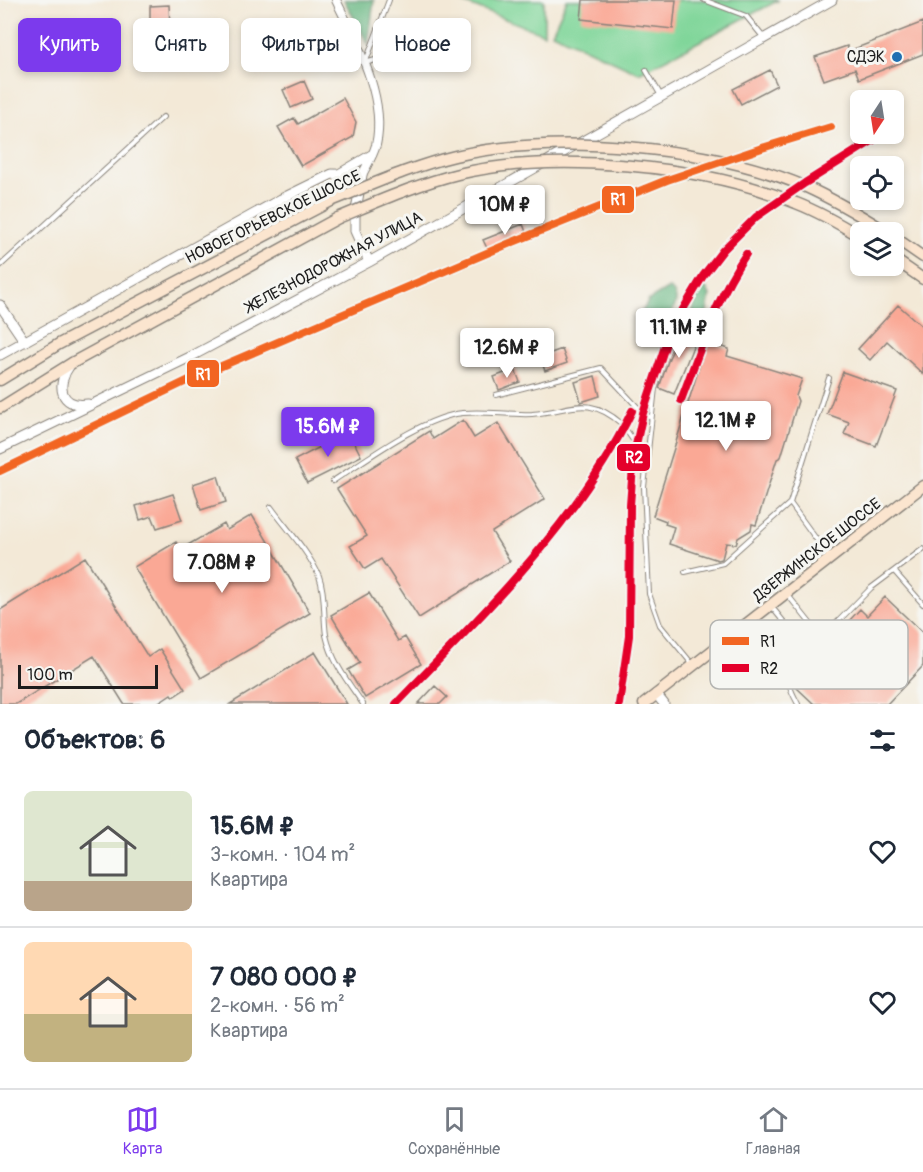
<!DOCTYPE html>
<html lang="ru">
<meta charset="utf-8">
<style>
:root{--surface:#fff;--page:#f6f6f7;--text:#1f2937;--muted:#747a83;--line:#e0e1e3;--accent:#7c3aed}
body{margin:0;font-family:Pangolin,sans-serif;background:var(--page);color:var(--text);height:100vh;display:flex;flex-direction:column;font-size:22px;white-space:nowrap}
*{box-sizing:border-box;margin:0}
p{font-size:20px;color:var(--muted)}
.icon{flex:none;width:33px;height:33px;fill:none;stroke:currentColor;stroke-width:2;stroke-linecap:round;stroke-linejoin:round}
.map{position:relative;height:704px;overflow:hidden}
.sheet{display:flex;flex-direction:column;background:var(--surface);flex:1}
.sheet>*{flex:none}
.guide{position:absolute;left:18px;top:18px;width:600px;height:54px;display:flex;gap:12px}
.needle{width:39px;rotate:192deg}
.controls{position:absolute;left:850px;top:90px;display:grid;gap:12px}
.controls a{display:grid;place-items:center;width:54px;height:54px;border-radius:9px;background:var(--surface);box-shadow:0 3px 9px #0003;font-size:30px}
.scale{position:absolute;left:18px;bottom:15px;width:140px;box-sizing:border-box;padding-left:6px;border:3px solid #1c1c1c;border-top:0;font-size:16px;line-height:21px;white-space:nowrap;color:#1c1c1c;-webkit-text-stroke:4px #f6f6f2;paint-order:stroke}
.price{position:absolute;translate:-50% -51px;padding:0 14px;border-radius:6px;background:#fff;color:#222;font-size:20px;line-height:39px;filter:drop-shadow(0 2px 3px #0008)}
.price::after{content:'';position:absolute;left:50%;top:36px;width:18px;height:14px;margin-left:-9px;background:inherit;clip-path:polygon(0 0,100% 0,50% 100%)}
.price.active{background:var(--accent);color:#fff}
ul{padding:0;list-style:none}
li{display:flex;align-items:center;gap:18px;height:150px;padding:0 24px}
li+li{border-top:2px solid var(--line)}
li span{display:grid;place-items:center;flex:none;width:168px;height:120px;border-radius:9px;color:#555}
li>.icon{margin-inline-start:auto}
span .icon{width:72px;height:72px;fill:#fffc;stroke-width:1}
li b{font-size:26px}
h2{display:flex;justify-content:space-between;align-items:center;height:72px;padding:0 24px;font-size:26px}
.pill{padding:0 21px;border-radius:9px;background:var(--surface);box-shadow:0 3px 9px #0003;font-size:21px;line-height:54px}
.pill.active{background:var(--accent);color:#fff}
.menu{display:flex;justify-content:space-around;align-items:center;height:84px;border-top:2px solid var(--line);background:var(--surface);font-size:16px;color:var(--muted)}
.menu a{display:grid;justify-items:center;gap:3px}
.menu .active{color:var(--accent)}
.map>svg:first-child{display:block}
</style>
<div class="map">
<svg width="923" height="704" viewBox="0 0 923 704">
<rect width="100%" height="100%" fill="#f6f6f2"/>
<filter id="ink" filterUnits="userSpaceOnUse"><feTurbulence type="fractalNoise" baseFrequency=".0167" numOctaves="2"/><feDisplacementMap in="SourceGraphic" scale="12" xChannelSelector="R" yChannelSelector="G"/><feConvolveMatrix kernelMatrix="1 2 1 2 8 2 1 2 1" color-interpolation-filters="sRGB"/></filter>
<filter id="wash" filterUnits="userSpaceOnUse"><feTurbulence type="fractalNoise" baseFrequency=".008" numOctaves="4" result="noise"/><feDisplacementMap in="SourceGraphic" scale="24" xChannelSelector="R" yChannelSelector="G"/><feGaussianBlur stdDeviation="1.35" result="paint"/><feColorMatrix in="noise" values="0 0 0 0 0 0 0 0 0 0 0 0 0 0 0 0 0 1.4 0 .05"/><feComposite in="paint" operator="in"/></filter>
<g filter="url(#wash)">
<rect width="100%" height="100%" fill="#f3e9d7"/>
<path fill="#80d69a" stroke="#4e795b" stroke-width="1.5" d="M456 0H544V34Z
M567 0H779L639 73 552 33Z"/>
<path fill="#68b782" stroke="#426a4f" stroke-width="1.5" d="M344 0H374L368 44Z
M705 286 710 295 706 318 702 324 694 322C689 308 697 297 705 286Z
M669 288C687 301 666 319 656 331 645 332 641 329 637 320L649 300Z"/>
<g id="blocks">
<path fill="#faa895" d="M583 0H676L673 29 581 19Z
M169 5 170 28 185 27 187 43 162 46 159 23H150V6Z
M923 22V54L859 79 855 69 824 80 815 57 847 46 849 51Z
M77 27 78 44 60 45 59 32 70 31 69 28Z
M770 70 777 85 741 104 733 89Z
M304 81 312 99 291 108 283 90Z
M343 98 356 122 353 137 301 166 278 127 294 118 298 124Z
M523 224 526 232 487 248 483 240Z
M898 305 923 327V374L887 341 870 360 858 349Z
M686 323 700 329 674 394 659 388 669 358Z
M707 342 729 349 727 356 802 379 796 396 798 401 781 457 777 459 756 525 752 524 751 530 738 538 736 544 726 543 722 559 718 560 669 544 674 527 665 524 666 521 653 516Z
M562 349 567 363 545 371 540 357Z
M515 369 520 382 499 390 494 377Z
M843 372 897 391 876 446 844 434 849 422 827 414Z
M595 376 600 396 581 402 575 382Z
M463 420 474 438 498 423 545 499 492 532 510 561 419 618 381 559 365 569 350 546 367 536 337 489 429 431 433 439Z
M349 432 361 456 307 483 295 460Z
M218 476 226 502 201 510 193 484Z
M173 494 182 520 157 528 152 516 140 520 136 506Z
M252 515 310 613 201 678 134 567 176 542 181 549 224 524 227 530Z
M85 557 148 657 160 649 185 689 173 697 171 694 156 704H124L94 656 16 704H0V610Z
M369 593 398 641 405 637 421 664 365 698 348 670 360 663 331 615Z
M885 597 923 633V666L887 704H814L797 688 832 651 826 646 860 609 867 616Z
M315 652 347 704H230Z
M435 686 447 697 440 704H418Z"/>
</g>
</g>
<g filter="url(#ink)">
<use href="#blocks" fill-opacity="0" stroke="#88827a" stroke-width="1.5"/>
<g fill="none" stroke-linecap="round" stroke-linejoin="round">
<g stroke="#88827a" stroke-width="6">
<path id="service" d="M704 0 746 16 763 37
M366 61 389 0
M365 63 396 54
M646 70 661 96
M0 266 163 117
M687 313 665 356 655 388 644 487 649 594 660 625 693 665
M829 378 790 503 830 558
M496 395 601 368 643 413 651 418
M333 481C367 459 423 417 463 413 486 411 509 415 532 414 572 411 585 393 622 424L646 459
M271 507C286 528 309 552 319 576 326 595 323 615 326 635 332 662 348 682 363 704
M894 571 923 604
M685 572 723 563 790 503
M787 594 822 638
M771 606 808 652
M798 704C791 691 785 681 793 667L871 588 923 549"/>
</g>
<g stroke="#88827a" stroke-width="10">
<path id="minor" d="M336 0C356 42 387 98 376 145 373 156 367 165 362 175
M338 174 372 154"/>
</g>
<g stroke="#88827a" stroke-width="11">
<path id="tertiary" d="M0 305 25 342
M0 355 281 199 332 174 362 175 355 216V231L369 262
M70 365C56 384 59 408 88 404
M0 449 190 357 369 262 832 0
M656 694 664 704"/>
</g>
<g stroke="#88827a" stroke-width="13">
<path id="secondary" d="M894 237 923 257
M894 259 923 279
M0 380 59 344 331 201
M0 408 72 363 338 218
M644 704 923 486"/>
</g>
<use href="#service" stroke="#fff" stroke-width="4"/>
<use href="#minor" stroke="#fff" stroke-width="8"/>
<use href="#tertiary" stroke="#fff" stroke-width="9"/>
<use href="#secondary" stroke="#fbe5cf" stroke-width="10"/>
<g stroke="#88827a" stroke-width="13" stroke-linecap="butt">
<path id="secondary-bridge" d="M331 201C371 185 413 166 455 156 556 133 709 146 804 186 833 199 860 215 887 232
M338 218C377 202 417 184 458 174 554 151 705 165 796 203 819 212 840 224 861 237"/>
</g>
<use href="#secondary-bridge" stroke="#fbe5cf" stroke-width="10"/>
<g stroke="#f6f6f2" stroke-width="12">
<path id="rail-1" d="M0 471 191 379 508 244 667 180 762 148 831 127"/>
</g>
<g stroke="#f6f6f2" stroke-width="12">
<path id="rail-2" d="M681 400C700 351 716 298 746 254
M396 704C482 614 577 524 632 411
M619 704 629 636 630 505 634 454 643 413 670 331 703 276 723 250 756 217 805 183 883 134"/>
</g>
<use href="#rail-1" stroke="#f26522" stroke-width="8"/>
<use href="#rail-2" stroke="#e4002b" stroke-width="8"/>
</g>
</g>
<circle fill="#1f6fb2" stroke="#f6f6f2" stroke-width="2" cx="897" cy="57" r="6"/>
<g text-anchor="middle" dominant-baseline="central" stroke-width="6" stroke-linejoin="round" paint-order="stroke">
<g font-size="16" fill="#1c1c1c" stroke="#f6f6f2" text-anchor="end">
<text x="885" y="57">СДЭК</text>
</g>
<g font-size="16" fill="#1c1c1c" stroke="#f6f6f2">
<text transform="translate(273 217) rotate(-26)">НОВОЕГОРЬЕВСКОЕ ШОССЕ</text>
<text transform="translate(334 262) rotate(-28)">ЖЕЛЕЗНОДОРОЖНАЯ УЛИЦА</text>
<text transform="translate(817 550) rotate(-38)">ДЗЕРЖИНСКОЕ ШОССЕ</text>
</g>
</g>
<rect x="710" y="620" width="198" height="69" rx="9" fill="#f6f6f2" stroke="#b5b5b2" stroke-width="1.5"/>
<rect x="722" y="637" width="27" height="8" fill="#f26522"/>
<rect x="722" y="664" width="27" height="8" fill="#e4002b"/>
<g font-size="16" fill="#1c1c1c">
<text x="760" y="647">R1</text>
<text x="760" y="674">R2</text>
</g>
<g stroke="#f6f6f2" stroke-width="2">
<rect x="601" y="185" width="34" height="29" rx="6" fill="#f26522"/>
<rect x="186" y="359" width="34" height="29" rx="6" fill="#f26522"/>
<rect x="616" y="443" width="35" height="29" rx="6" fill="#e4002b"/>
</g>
<g font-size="16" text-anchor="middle" font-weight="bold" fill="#fff">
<text x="618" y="205">R1</text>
<text x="203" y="380">R1</text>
<text x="634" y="463">R2</text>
</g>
</svg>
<div class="controls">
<a><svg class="needle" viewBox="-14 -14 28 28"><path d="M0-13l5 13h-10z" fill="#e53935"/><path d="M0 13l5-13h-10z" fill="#747a83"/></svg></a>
<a><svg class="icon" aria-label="locate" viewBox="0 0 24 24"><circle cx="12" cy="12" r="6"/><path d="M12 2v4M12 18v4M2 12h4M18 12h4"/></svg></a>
<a><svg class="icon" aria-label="layers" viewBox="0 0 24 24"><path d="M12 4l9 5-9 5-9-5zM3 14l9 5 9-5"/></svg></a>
</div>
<div class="scale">100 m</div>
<b class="price" style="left:505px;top:236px">10M ₽</b>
<b class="price" style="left:679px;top:359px">11.1M ₽</b>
<b class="price" style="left:507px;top:379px">12.6M ₽</b>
<b class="price" style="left:726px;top:452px">12.1M ₽</b>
<b class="price active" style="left:328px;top:458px">15.6M ₽</b>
<b class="price" style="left:222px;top:594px">7.08M ₽</b>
<div class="guide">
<a class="pill active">Купить</a>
<a class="pill">Снять</a>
<a class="pill">Фильтры</a>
<a class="pill">Новое</a>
</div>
</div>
<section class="sheet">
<h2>Объектов: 6<svg class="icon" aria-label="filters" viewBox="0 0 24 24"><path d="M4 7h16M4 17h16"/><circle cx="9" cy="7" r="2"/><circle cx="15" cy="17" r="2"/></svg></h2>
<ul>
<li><span style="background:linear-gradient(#dfe7d0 75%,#b9a48a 0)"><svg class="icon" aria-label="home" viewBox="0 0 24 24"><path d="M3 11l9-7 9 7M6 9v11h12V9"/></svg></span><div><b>15.6M ₽</b><p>3-комн. · 104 m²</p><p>Квартира</p></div><svg class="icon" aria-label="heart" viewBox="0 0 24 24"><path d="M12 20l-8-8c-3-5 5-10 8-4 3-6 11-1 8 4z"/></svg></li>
<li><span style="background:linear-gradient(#ffd9b3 60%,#c2b280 0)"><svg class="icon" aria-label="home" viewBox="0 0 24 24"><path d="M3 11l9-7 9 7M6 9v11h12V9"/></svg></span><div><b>7 080 000 ₽</b><p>2-комн. · 56 m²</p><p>Квартира</p></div><svg class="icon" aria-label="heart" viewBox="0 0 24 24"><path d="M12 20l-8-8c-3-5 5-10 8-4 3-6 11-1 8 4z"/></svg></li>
</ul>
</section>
<nav class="menu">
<a class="active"><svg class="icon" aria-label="map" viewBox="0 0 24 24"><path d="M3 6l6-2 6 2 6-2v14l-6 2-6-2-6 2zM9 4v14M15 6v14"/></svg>Карта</a>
<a><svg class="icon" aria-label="saved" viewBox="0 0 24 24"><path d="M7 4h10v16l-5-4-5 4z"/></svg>Сохранённые</a>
<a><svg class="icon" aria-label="home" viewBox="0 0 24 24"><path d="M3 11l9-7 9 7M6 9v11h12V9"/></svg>Главная</a>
</nav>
